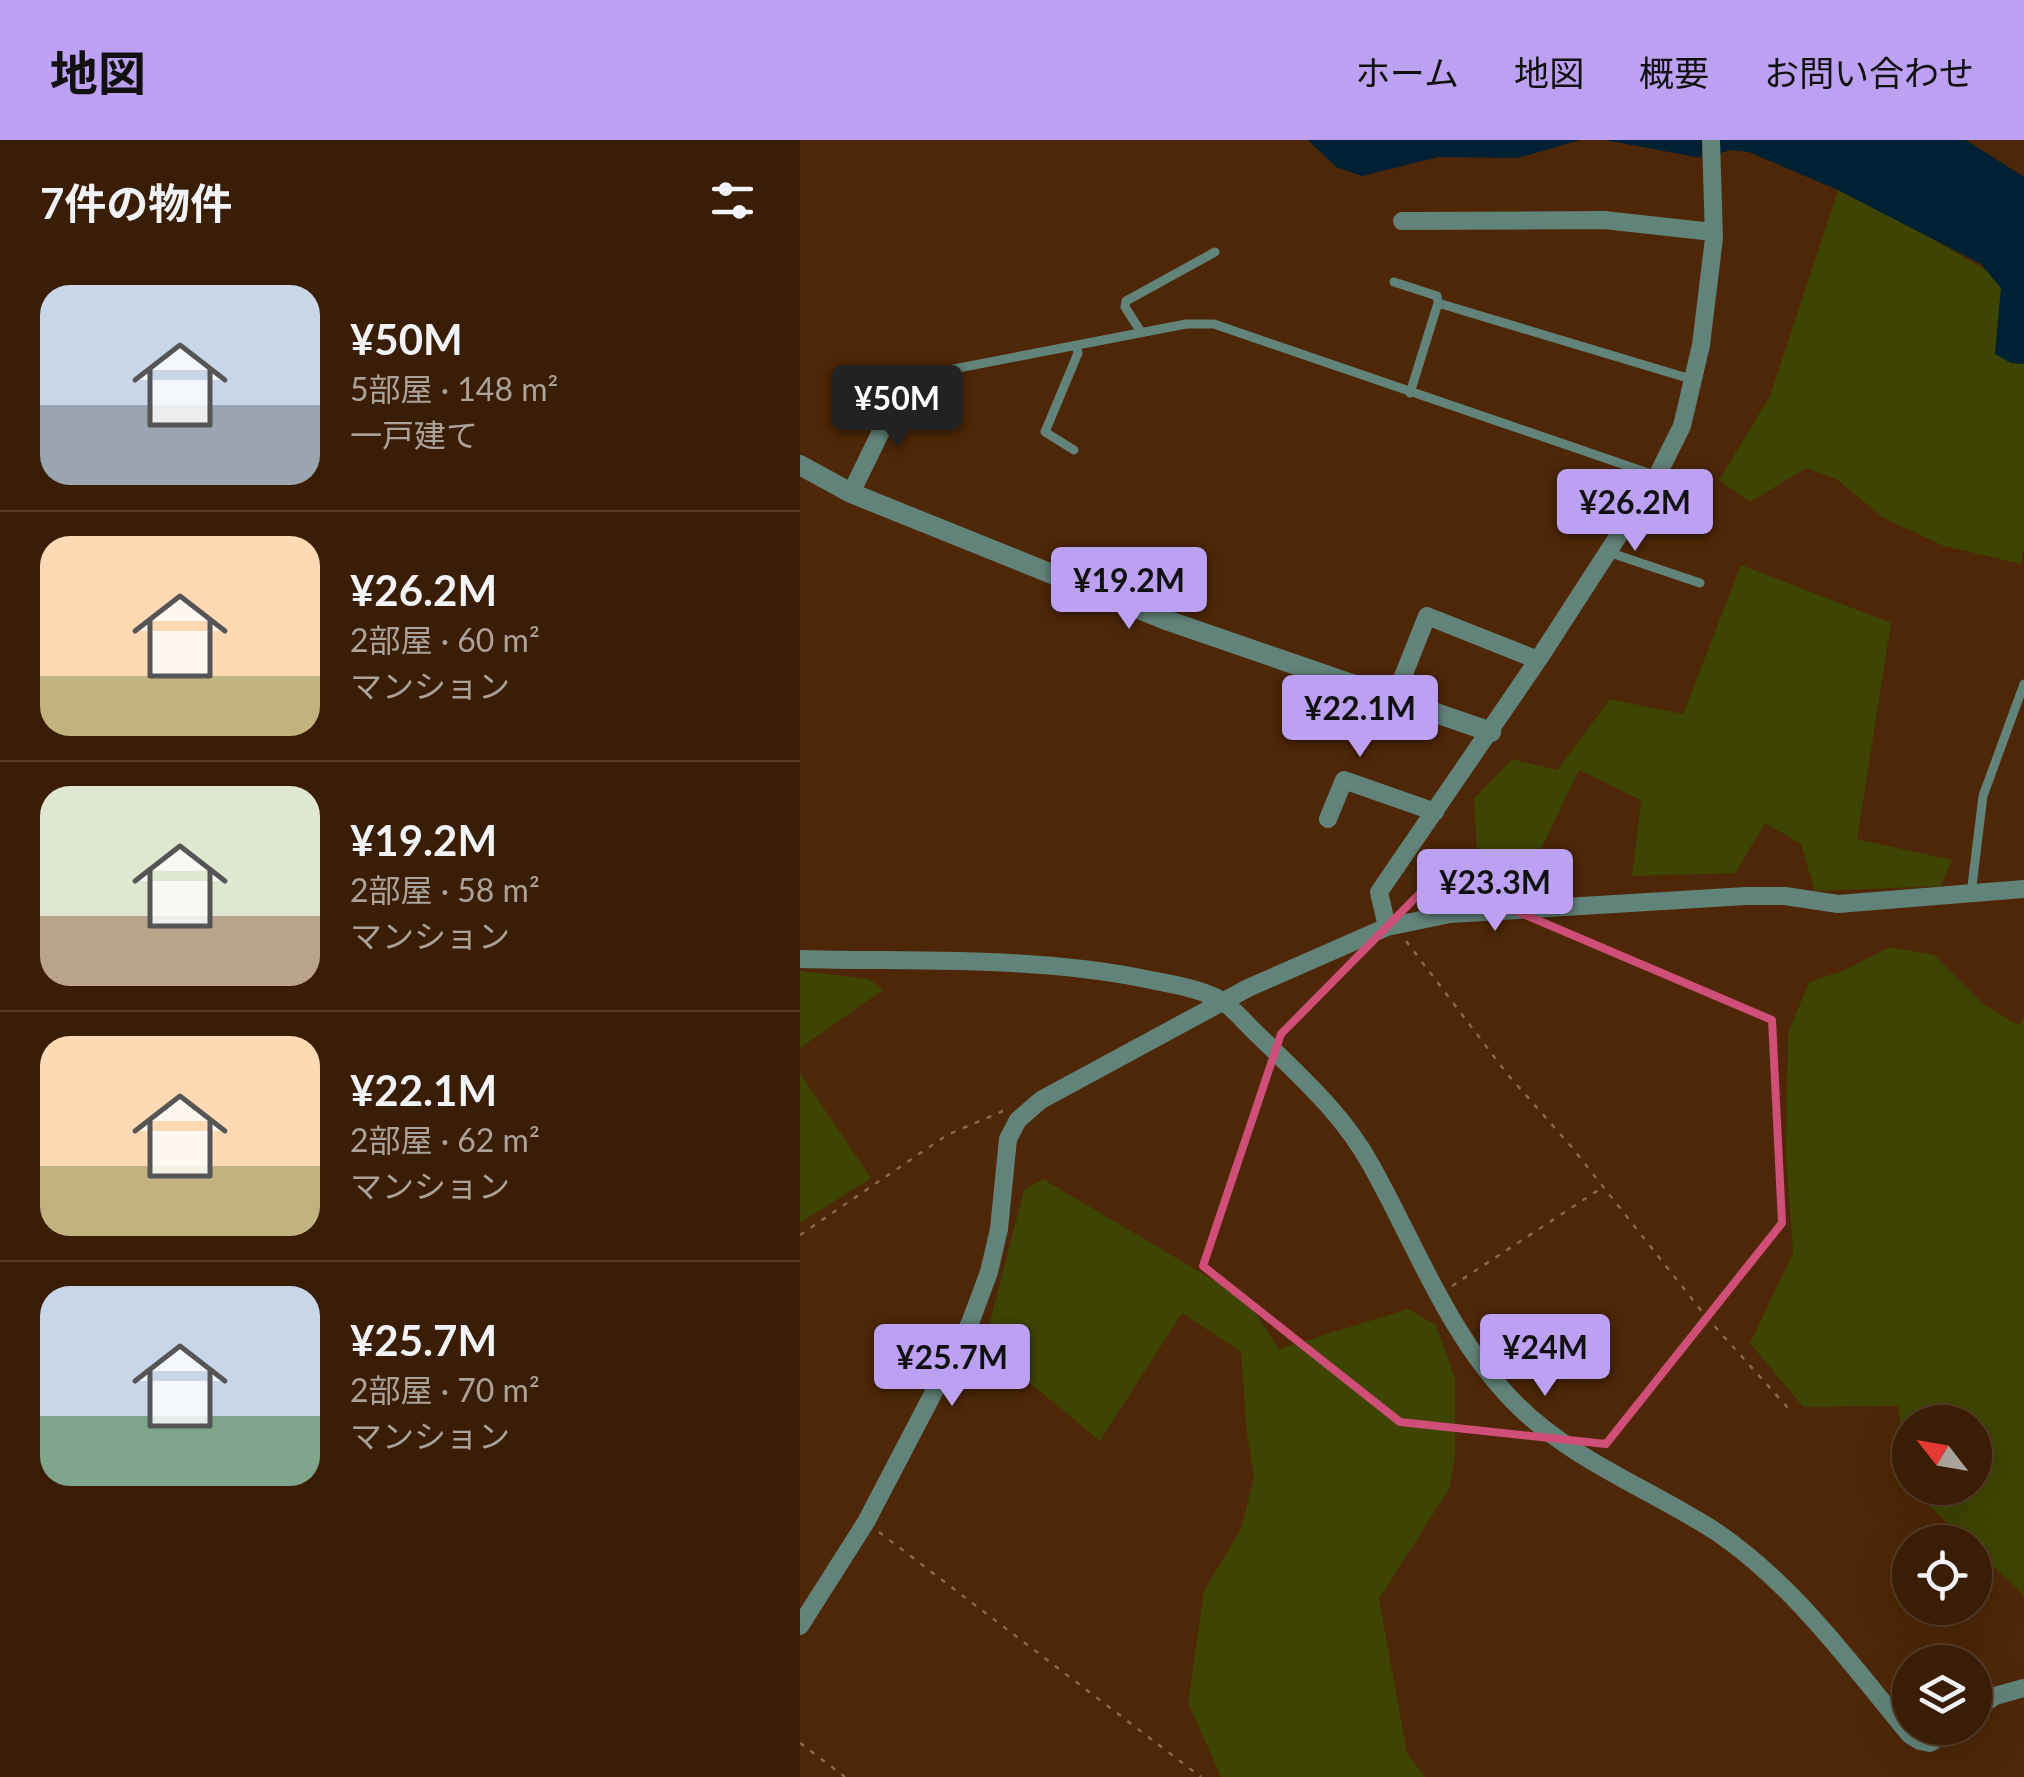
<!DOCTYPE html>
<html lang="ja">
<meta charset="utf-8">
<style>
:root{--surface:#3a1d05;--page:#452a13;--text:#f1f3f6;--muted:#aba29a;--line:#543b27;--accent:#bca0f2}
body{margin:0;font-family:Lato,"Noto Sans JP",sans-serif;background:var(--page);color:var(--text);height:100vh;display:flex;flex-direction:column;font-size:38px;white-space:nowrap}
*{box-sizing:border-box;margin:0}
p{font-size:32px;color:var(--muted)}
.icon{flex:none;width:55px;height:55px;fill:none;stroke:currentColor;stroke-width:2;stroke-linecap:round;stroke-linejoin:round}
.map{position:relative;flex:1;overflow:hidden}
.drawer{display:flex;flex-direction:column;background:var(--surface);width:800px}
.drawer>*{flex:none}
.needle{width:65px;rotate:301deg}
.fabs{position:absolute;left:1092px;top:1265px;display:grid;gap:20px}
.fabs a{display:grid;place-items:center;width:100px;height:100px;border-radius:50%;background:var(--surface);box-shadow:0 10px 40px #0002,0 0 0 2px var(--line);font-size:50px}
.price{position:absolute;translate:-50% -85px;padding:0 22px;border-radius:10px;background:var(--accent);color:#111;font-size:32px;line-height:65px;filter:drop-shadow(0 2px 5px #0008)}
.price::after{content:'';position:absolute;left:50%;top:60px;width:30px;height:22px;margin-left:-15px;background:inherit;clip-path:polygon(0 0,100% 0,50% 100%)}
.price.on{background:#222;color:#fff}
ul{padding:0;list-style:none}
li{display:flex;align-items:center;gap:30px;height:250px;padding:0 40px}
li+li{border-top:2px solid var(--line)}
li span{display:grid;place-items:center;flex:none;width:280px;height:200px;border-radius:30px;color:#555}
li>.icon{margin-inline-start:auto}
span .icon{width:120px;height:120px;fill:#fffc;stroke-width:1}
li b{font-size:42px}
h2{display:flex;justify-content:space-between;align-items:center;height:120px;padding:0 40px;font-size:42px}
header{display:flex;align-items:center;gap:60px;box-sizing:border-box;height:140px;padding:0 50px;background:var(--accent);color:#111}
header strong{font-size:48px}
nav{display:flex;gap:55px;margin-inline-start:auto;font-size:35px}
main{display:flex;flex:1;min-height:0}
.map>svg:first-child{display:block}
</style>
<header>
<strong>地図</strong>
<nav><a>ホーム</a><a>地図</a><a>概要</a><a>お問い合わせ</a></nav>
</header>
<main>
<section class="drawer">
<h2>7件の物件<svg class="icon" aria-label="filters" viewBox="0 0 24 24"><path d="M4 7h16M4 17h16"/><circle cx="9" cy="7" r="2"/><circle cx="15" cy="17" r="2"/></svg></h2>
<ul>
<li><span style="background:linear-gradient(#c9d6e8 60%,#9aa5b1 0)"><svg class="icon" aria-label="home" viewBox="0 0 24 24"><path d="M3 11l9-7 9 7M6 9v11h12V9"/></svg></span><div><b>¥50M</b><p>5部屋 · 148 m²</p><p>一戸建て</p></div></li>
<li><span style="background:linear-gradient(#ffd9b3 70%,#c2b280 0)"><svg class="icon" aria-label="home" viewBox="0 0 24 24"><path d="M3 11l9-7 9 7M6 9v11h12V9"/></svg></span><div><b>¥26.2M</b><p>2部屋 · 60 m²</p><p>マンション</p></div></li>
<li><span style="background:linear-gradient(#dfe7d0 65%,#b9a48a 0)"><svg class="icon" aria-label="home" viewBox="0 0 24 24"><path d="M3 11l9-7 9 7M6 9v11h12V9"/></svg></span><div><b>¥19.2M</b><p>2部屋 · 58 m²</p><p>マンション</p></div></li>
<li><span style="background:linear-gradient(#ffd9b3 65%,#c2b280 0)"><svg class="icon" aria-label="home" viewBox="0 0 24 24"><path d="M3 11l9-7 9 7M6 9v11h12V9"/></svg></span><div><b>¥22.1M</b><p>2部屋 · 62 m²</p><p>マンション</p></div></li>
<li><span style="background:linear-gradient(#c9d6e8 65%,#7fa58c 0)"><svg class="icon" aria-label="home" viewBox="0 0 24 24"><path d="M3 11l9-7 9 7M6 9v11h12V9"/></svg></span><div><b>¥25.7M</b><p>2部屋 · 70 m²</p><p>マンション</p></div></li>
</ul>
</section>
<div class="map">
<svg width="1224" height="1637" viewBox="0 0 1224 1637">
<rect width="100%" height="100%" fill="#4d2707"/>
<path fill="#3e4402" d="M1038 50 1106 83 1192 134 1201 148 1224 220V407L1221 424 1144 406 1084 378 1036 339 1006 328 950 362 919 340 970 256Z
M941 425 1091 483 1057 699 1152 720 1141 746 1015 751 1001 704 965 683 935 733 832 736 841 660 779 630 719 755 679 752 674 659 712 619 757 630 810 559 883 574Z
M1090 807 1134 815 1182 863 1218 885 1224 877V1456L1175 1409V1402H1168L1112 1349 1175 1348V1282H1110V1336L1098 1266 1003 1267 950 1203 993 1113 986 1012 988 893 1009 842 1045 830Z
M0 831 69 839 83 850 0 908Z
M0 933 71 1038 0 1083Z
M243 1039 447 1160 479 1209 608 1169 636 1185 655 1239V1317L649 1349 579 1459 607 1613 625 1637H421L388 1563 404 1451 441 1389 454 1337 447 1295 441 1212 382 1173 300 1301 184 1205 224 1050Z"/>
<path fill="#002033" d="M508 0H780L718 18 638 17 562 36 536 27Z
M805 0H903L901 18Z
M919 0H1166L1224 37V224L1211 223 1195 214 1201 148 1181 124 1038 50 949 12 930 10 918 14Z"/>
<g fill="none" stroke-linecap="round" stroke-linejoin="round">
<path stroke="#8b674c" stroke-width="2.5" stroke-dasharray="5 8" stroke-linecap="butt" d="M606 801 708 935 770 1005 908 1179 988 1268
M0 1095 147 995 203 971
M652 1146 800 1049
M79 1392 401 1637
M0 1603 45 1637"/>
<path stroke="#62837a" stroke-width="9" d="M594 142 637 156 638 163
M341 192 325 167 326 161 415 112
M107 238 386 184H414L857 336
M610 253 638 163 894 240
M274 310 245 292 278 213 276 205
M808 412 900 443
M1171 754 1183 656 1224 544"/>
<path stroke="#62837a" stroke-width="18" d="M602 81 804 80 913 92
M51 353 107 238
M594 559 627 476 738 520
M528 679 544 640 635 672
M587 787 579 752 738 520 857 336 882 286 901 205 914 98 911 0
M0 819C115 822 233 816 346 839 370 844 397 848 419 859 433 867 446 884 458 895 499 935 543 974 571 1025 617 1107 648 1195 715 1263 772 1321 851 1349 918 1393 995 1446 1051 1524 1110 1595L1120 1601 1130 1603 1153 1588
M0 1486 66 1382 170 1183 189 1132 199 1089 208 999 218 980 241 960 448 848 587 787 650 774 946 756H985L1038 764 1224 749
M1175 1570 1195 1556 1224 1548"/>
<path stroke="#62837a" stroke-width="20" d="M0 325 51 353 366 480 691 592"/>
</g>
<path fill="none" stroke="#cf4f78" stroke-width="8" stroke-linejoin="round" d="M636 737 972 880 982 1083 806 1304 600 1282 403 1126 481 894Z"/>
</svg>
<div class="fabs">
<a><svg class="needle" viewBox="-14 -14 28 28"><path d="M0-13l5 13h-10z" fill="#e53935"/><path d="M0 13l5-13h-10z" fill="#aba29a"/></svg></a>
<a><svg class="icon" aria-label="locate" viewBox="0 0 24 24"><circle cx="12" cy="12" r="6"/><path d="M12 2v4M12 18v4M2 12h4M18 12h4"/></svg></a>
<a><svg class="icon" aria-label="layers" viewBox="0 0 24 24"><path d="M12 4l9 5-9 5-9-5zM3 14l9 5 9-5"/></svg></a>
</div>
<b class="price on" style="left:97px;top:310px">¥50M</b>
<b class="price" style="left:835px;top:414px">¥26.2M</b>
<b class="price" style="left:329px;top:492px">¥19.2M</b>
<b class="price" style="left:560px;top:620px">¥22.1M</b>
<b class="price" style="left:695px;top:794px">¥23.3M</b>
<b class="price" style="left:745px;top:1259px">¥24M</b>
<b class="price" style="left:152px;top:1269px">¥25.7M</b>
</div>
</main>
